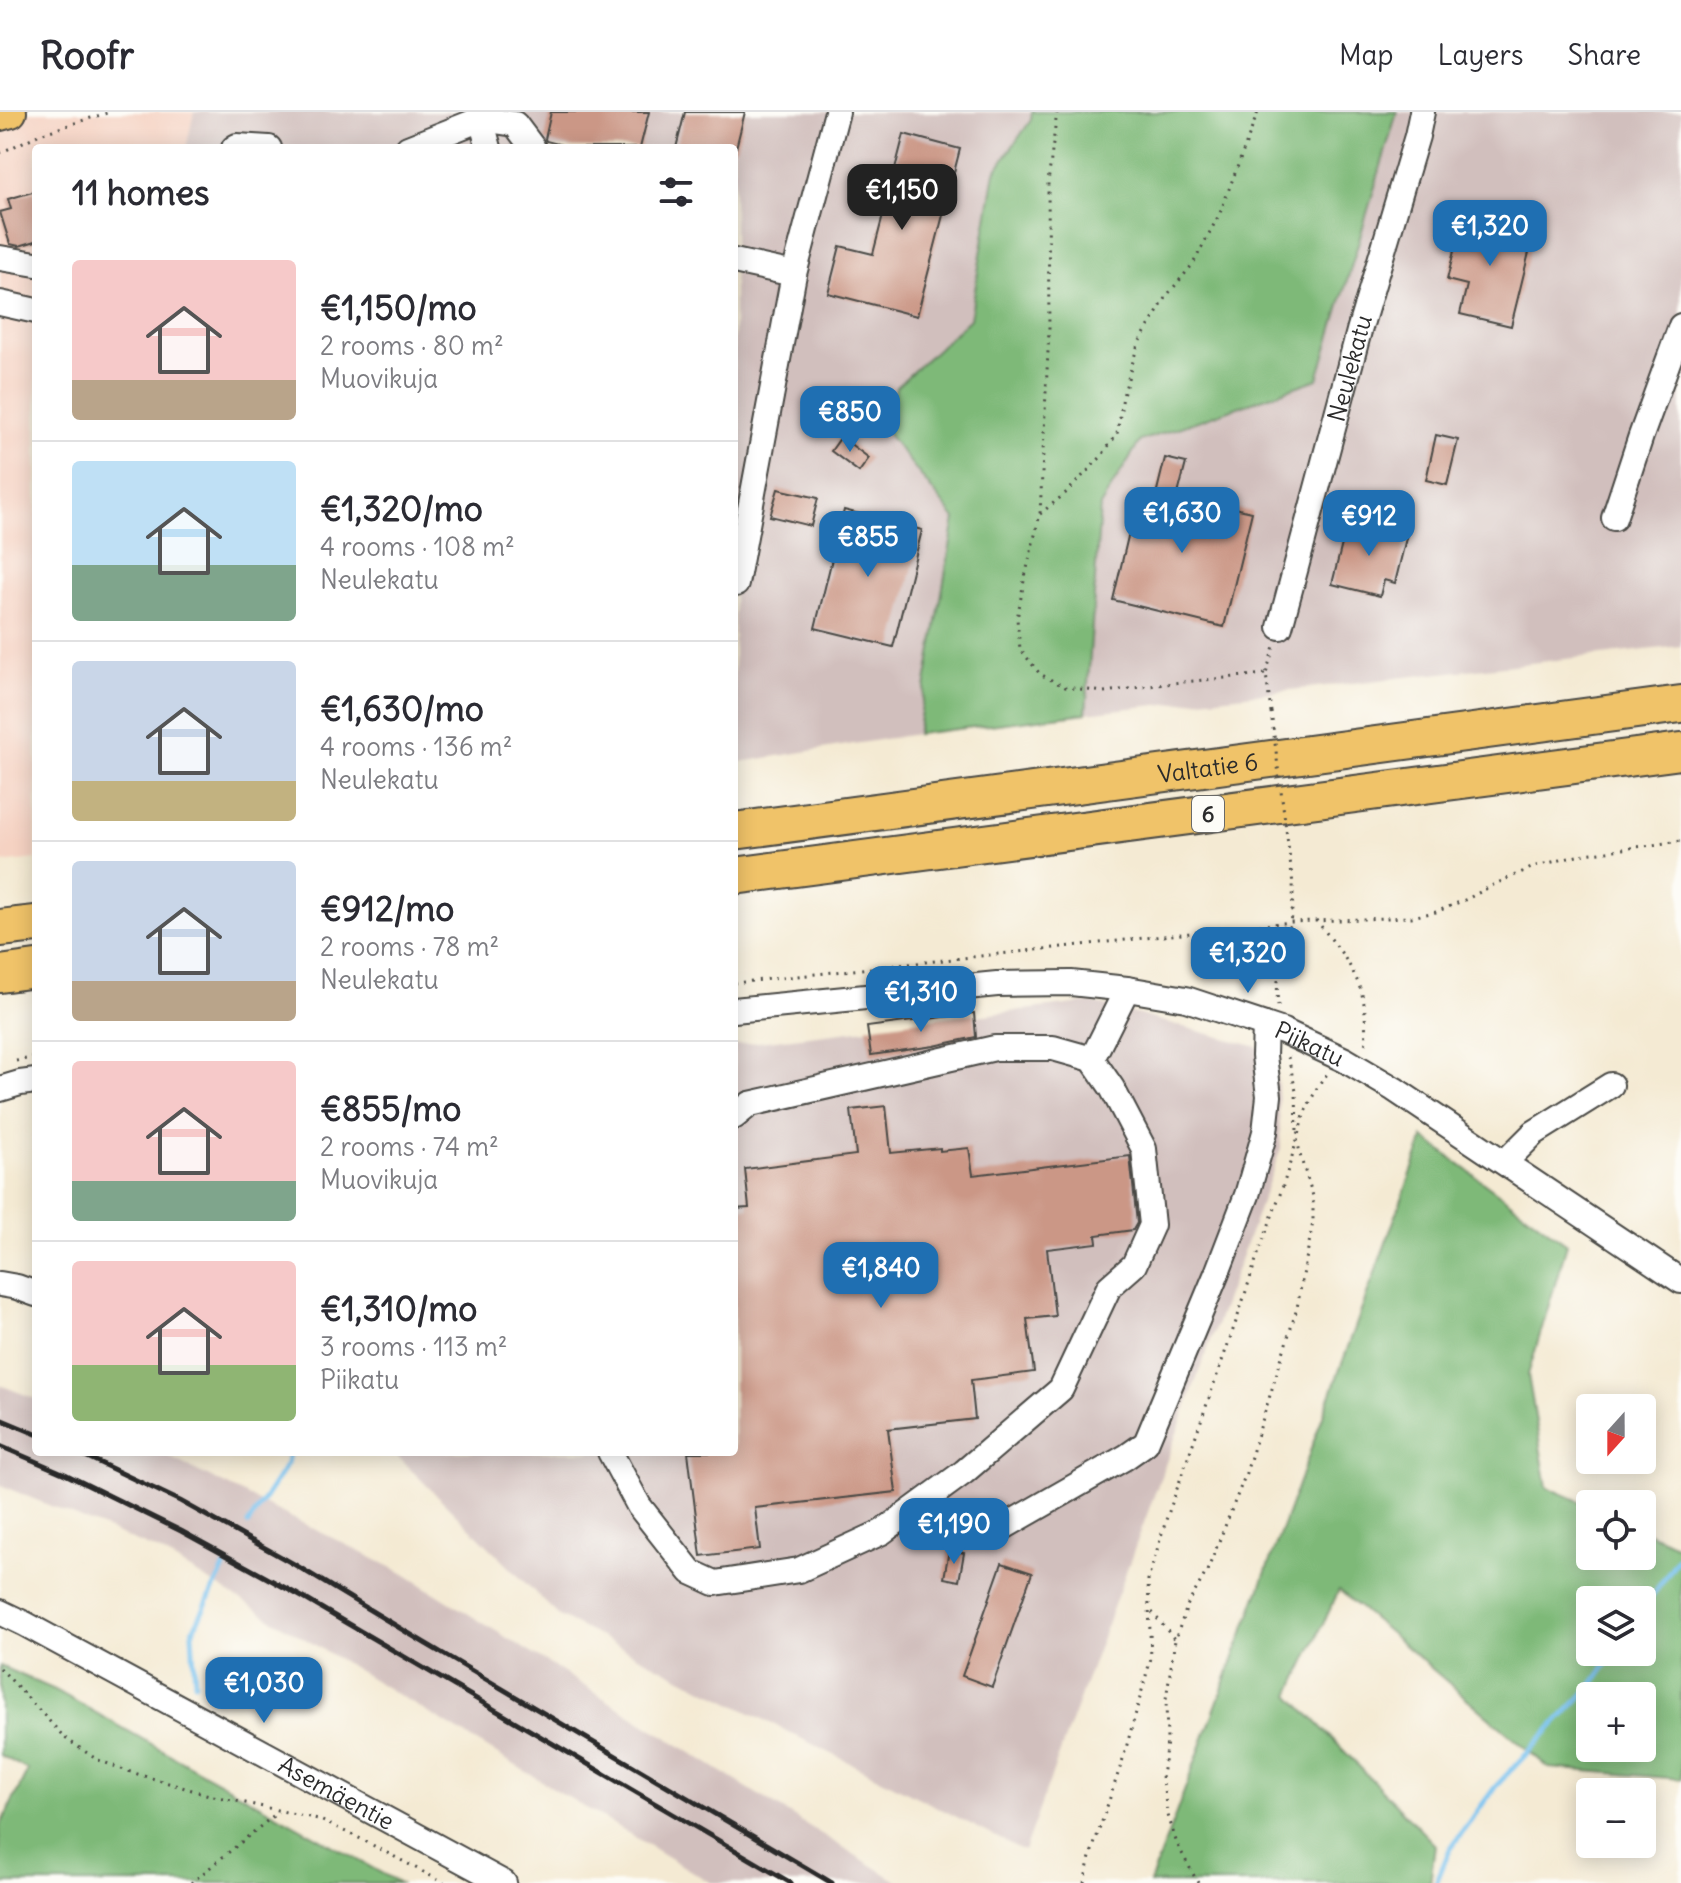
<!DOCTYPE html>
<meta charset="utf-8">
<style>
:root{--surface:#fff;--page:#f7f7f7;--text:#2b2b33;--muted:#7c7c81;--line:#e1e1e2;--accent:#1f6fb2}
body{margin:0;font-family:Delius,sans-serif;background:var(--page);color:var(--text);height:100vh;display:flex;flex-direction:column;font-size:30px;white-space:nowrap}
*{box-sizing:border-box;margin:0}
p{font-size:26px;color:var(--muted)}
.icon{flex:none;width:44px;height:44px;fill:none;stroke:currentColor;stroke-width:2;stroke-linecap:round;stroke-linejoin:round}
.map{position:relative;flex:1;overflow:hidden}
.side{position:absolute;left:32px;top:32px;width:706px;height:1312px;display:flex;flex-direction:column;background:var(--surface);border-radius:8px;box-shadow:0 4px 20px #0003}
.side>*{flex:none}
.needle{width:52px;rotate:201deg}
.controls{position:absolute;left:1576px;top:1282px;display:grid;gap:16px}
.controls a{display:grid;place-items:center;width:80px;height:80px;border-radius:8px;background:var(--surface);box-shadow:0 4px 20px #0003;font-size:40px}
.price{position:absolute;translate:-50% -68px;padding:0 18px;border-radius:16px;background:var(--accent);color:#fff;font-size:26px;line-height:52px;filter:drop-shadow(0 2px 4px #0008)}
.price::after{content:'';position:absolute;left:50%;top:48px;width:24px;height:18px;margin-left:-12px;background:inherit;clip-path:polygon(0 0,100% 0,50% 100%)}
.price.current{background:#222;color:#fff}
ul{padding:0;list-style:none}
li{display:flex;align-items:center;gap:24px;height:200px;padding:0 40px}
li+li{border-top:2px solid var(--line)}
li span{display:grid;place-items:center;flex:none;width:224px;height:160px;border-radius:8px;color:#555}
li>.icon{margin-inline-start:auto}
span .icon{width:96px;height:96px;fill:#fffc;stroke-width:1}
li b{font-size:34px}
h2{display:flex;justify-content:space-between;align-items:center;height:96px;padding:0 40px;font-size:34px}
header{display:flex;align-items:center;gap:48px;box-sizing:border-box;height:112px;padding:0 40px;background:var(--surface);border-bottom:2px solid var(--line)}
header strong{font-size:38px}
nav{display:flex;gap:44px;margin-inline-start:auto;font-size:28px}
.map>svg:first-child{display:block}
</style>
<header>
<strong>Roofr</strong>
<nav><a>Map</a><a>Layers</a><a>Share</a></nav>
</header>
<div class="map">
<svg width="1681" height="1771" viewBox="0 0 1681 1771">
<rect width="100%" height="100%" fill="#fdfcf7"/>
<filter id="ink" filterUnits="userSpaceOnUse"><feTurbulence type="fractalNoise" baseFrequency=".0125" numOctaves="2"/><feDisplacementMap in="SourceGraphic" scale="16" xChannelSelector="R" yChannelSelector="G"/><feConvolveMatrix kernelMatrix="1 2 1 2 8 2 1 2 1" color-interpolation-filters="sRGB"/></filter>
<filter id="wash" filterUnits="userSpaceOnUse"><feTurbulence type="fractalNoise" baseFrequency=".006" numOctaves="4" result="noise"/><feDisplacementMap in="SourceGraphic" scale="32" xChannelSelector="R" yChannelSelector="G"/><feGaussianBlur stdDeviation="1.8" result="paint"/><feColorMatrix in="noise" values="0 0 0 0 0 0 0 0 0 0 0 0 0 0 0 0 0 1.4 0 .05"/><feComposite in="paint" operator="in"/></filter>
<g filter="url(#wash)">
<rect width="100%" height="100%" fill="#f4ead3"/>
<path fill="#f5d2c2" d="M0 0H194L186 36H36V747L0 751Z"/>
<path fill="#d1bfbd" d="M194 0H1039L917 622 734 651V36H186Z
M1397 0H1681V534L1086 601 1100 394 1140 329 1318 267Z
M1091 890 1276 940 1281 1036 1024 1739 559 1504 393 1340H734V933Z
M0 1273 36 1287V1340H159L403 1461 900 1771H711L159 1439 0 1373Z"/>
<path fill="#7eb978" stroke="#547252" stroke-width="2" fill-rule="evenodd" d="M1032 0H1397L1318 267 1140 329 1100 394 1086 601 917 622 955 407 887 321 896 275 970 207 995 60 1031 8Z
M1424 1026 1567 1132 1528 1263 1547 1375 1590 1394V1444H1642V1418L1678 1434 1681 1433V1667L1549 1656 1339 1478 1290 1583 1435 1733 1430 1771H1150L1284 1411ZM1590 1488H1642V1540H1590ZM1590 1584H1642V1636H1590Z
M0 1554 55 1578 399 1771H0V1715L28 1658 0 1643Z"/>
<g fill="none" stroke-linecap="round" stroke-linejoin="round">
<path stroke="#76c1ef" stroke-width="5" d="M248 1412 287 1352 289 1340
M1642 1499 1681 1442
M195 1571 192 1521 224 1456
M1436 1771 1450 1737 1495 1675 1593 1572 1615 1540"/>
</g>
<g id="blocks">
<path fill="#cb9786" d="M551 0H649L640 36H574L546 29 545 27Z
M685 0H745L736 36H676Z
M904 22 960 37 917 204 828 181 840 134 873 142Z
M36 79V129L19 134 10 132 0 100 11 97 8 87Z
M1463 102 1534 120 1511 214 1460 202 1467 173 1447 168Z
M1436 323 1458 328 1447 373 1426 368Z
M841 325 869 346 859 360 831 339Z
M1165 346 1186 351 1176 390 1214 400 1216 392 1252 400 1224 515 1113 488 1135 395 1152 399Z
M778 377 818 386 811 414 770 404Z
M844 398 922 418 893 535 815 516Z
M1348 408 1407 422 1395 471 1384 468 1380 484 1332 472Z
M974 901 976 925 934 934 871 943 867 915Z
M886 994 891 1041 940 1036V1039L969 1036 973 1063 1130 1044 1137 1111 1133 1118 1096 1123 1097 1131 1047 1137 1055 1204 1027 1207 1034 1260 971 1268 975 1307 888 1317 896 1380 755 1396 760 1437 701 1444 688 1340H734V1097L749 1096 745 1057 856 1043 851 998Z
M949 1438 964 1441 959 1469 944 1466Z
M1002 1451 1032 1461 992 1575 962 1564Z"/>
</g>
</g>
<g filter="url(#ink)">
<use href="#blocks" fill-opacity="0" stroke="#494844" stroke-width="2"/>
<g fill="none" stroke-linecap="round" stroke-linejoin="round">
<g stroke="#494844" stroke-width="28">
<g id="minor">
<path d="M479 0 489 36"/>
<path d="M234 36 237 34 269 36"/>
<path d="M408 36 481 7 515 12 533 36"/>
<path d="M0 146 36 152"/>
<path d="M734 149 794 162"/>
<path d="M0 191 36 199"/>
<path d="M1614 406 1641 324 1681 214"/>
<path d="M736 472 794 162 837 0"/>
<path id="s1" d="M1280 515 1359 219 1417 24 1422 0"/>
<path id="s2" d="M734 898 997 872 1071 871 1127 877 1186 887 1283 919 1345 948 1394 977 1681 1169"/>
<path d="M0 977 20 971 36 969"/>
<path d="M734 1005 750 992 995 936H1053L1092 947"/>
<path d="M1505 1050 1534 1021 1611 973"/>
<path d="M0 1172 17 1175 36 1182"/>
<path d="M610 1340 639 1394 691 1460 715 1471 799 1458 882 1420 964 1360 1061 1277 1109 1175 1134 1153 1152 1113 1144 1037 1112 976 1092 947 1127 877"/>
<path d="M995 1420 1126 1345 1146 1331 1217 1161 1247 1083 1265 1020 1269 984 1264 944 1265 913"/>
<path id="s3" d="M0 1500 25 1512 504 1771"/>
</g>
</g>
<g stroke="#494844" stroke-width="34">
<path id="major" d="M0 3 11 0"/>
</g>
<g stroke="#494844" stroke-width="40">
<g id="highway">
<path id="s4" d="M734 719 1681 592"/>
<path d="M734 764 1681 639"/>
<path d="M0 816 36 812"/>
<path d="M0 862 36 857"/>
</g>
</g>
<path stroke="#494844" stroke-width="3" stroke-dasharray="2 6" stroke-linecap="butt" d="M1057 0 1048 71 1049 219 1040 402 1024 469 1017 507 1020 537 1040 562 1065 575 1104 580 1173 571 1266 562
M0 41 40 22 110 0
M1040 402 1067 380 1100 346 1117 322 1123 284 1138 232 1169 181 1193 152 1220 101 1258 0
M1271 600 1266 562 1274 534
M1316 808C1336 833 1359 860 1364 892 1366 904 1365 918 1366 930L1363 936
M734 871 1291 810 1411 805 1436 800 1467 787 1495 772 1536 754 1585 742 1681 729
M1278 894C1273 853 1296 814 1293 772
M1288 945 1296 979 1297 1020
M16 949 36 945
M1152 1500 1175 1528
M0 1556 65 1626 96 1647 124 1658 209 1683 318 1707 361 1727 444 1771
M191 1771 278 1700
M1084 1771 1090 1745 1123 1647 1151 1546 1148 1468 1166 1408 1239 1201 1256 1148 1282 1077 1297 1028
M1198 1771 1177 1732 1167 1700 1162 1664 1167 1630 1166 1587 1175 1528 1188 1492 1208 1457 1245 1364 1297 1196 1313 1110V1084L1301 1047 1297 1026 1305 1000 1319 972 1328 961"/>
<use href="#minor" stroke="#fff" stroke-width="24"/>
<use href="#major" stroke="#f0c369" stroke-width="30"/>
<use href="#highway" stroke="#f0c369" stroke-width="36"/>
<path stroke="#2b2b2b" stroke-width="5" d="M0 1307 36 1322
M0 1334 65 1362 181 1419 302 1485 791 1771
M77 1340 180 1389 292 1451 423 1530 832 1771"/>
<path stroke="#494844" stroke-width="3" stroke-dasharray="2 6" stroke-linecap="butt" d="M1271 600 1293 772"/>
</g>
</g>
<g text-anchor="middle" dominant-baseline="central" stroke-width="7" stroke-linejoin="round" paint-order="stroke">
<rect fill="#fdfcf7" stroke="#6a6a68" stroke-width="2" x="1192" y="684" width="32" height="36" rx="6"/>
<g font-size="22" font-weight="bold" fill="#2b2b2b">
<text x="1208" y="702">6</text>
</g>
<g font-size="24" fill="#2b2b2b" stroke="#fdfcf7">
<text stroke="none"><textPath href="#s1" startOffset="268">Neulekatu</textPath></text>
<text stroke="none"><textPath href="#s4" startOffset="478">Valtatie 6</textPath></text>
<text stroke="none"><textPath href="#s2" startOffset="586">Piikatu</textPath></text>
<text stroke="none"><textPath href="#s3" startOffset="382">Asemäentie</textPath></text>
</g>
</g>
</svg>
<div class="controls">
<a><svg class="needle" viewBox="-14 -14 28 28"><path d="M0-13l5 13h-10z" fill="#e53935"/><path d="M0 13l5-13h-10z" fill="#7c7c81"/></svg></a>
<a><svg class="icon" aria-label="locate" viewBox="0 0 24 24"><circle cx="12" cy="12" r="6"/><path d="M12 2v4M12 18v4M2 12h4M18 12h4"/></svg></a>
<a><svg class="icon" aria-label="layers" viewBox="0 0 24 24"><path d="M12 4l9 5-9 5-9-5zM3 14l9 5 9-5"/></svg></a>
<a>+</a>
<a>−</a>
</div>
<b class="price current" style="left:902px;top:120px">€1,150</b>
<b class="price" style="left:1490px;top:156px">€1,320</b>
<b class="price" style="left:850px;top:342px">€850</b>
<b class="price" style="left:1182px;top:443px">€1,630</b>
<b class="price" style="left:1369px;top:446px">€912</b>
<b class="price" style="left:868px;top:467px">€855</b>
<b class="price" style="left:1248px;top:883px">€1,320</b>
<b class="price" style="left:921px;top:922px">€1,310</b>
<b class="price" style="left:881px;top:1198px">€1,840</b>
<b class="price" style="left:954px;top:1454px">€1,190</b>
<b class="price" style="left:264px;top:1613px">€1,030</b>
<section class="side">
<h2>11 homes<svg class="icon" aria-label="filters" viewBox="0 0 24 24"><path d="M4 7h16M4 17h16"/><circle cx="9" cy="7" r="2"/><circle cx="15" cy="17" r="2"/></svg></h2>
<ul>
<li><span style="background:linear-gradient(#f6c9c9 75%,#b9a48a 0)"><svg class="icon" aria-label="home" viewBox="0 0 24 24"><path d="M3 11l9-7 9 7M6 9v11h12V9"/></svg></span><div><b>€1,150/mo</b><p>2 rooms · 80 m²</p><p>Muovikuja</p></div></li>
<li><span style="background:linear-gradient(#bfe0f5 65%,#7fa58c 0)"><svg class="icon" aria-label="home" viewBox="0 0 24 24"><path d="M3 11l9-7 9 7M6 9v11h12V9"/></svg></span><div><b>€1,320/mo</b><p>4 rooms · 108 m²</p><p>Neulekatu</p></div></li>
<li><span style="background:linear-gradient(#c9d6e8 75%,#c2b280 0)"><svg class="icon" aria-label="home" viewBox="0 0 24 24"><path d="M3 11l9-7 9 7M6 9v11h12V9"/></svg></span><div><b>€1,630/mo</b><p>4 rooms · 136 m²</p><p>Neulekatu</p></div></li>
<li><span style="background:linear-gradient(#c9d6e8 75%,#b9a48a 0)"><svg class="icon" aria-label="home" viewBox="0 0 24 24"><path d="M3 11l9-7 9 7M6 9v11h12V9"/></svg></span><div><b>€912/mo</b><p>2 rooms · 78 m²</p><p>Neulekatu</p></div></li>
<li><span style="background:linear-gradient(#f6c9c9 75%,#7fa58c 0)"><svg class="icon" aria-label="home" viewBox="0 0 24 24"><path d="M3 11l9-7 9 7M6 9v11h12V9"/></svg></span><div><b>€855/mo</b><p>2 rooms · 74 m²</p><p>Muovikuja</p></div></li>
<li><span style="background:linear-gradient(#f6c9c9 65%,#8fb573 0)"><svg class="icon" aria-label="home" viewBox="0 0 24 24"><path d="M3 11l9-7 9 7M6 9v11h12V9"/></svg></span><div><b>€1,310/mo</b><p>3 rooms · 113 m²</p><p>Piikatu</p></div></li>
</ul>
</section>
</div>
